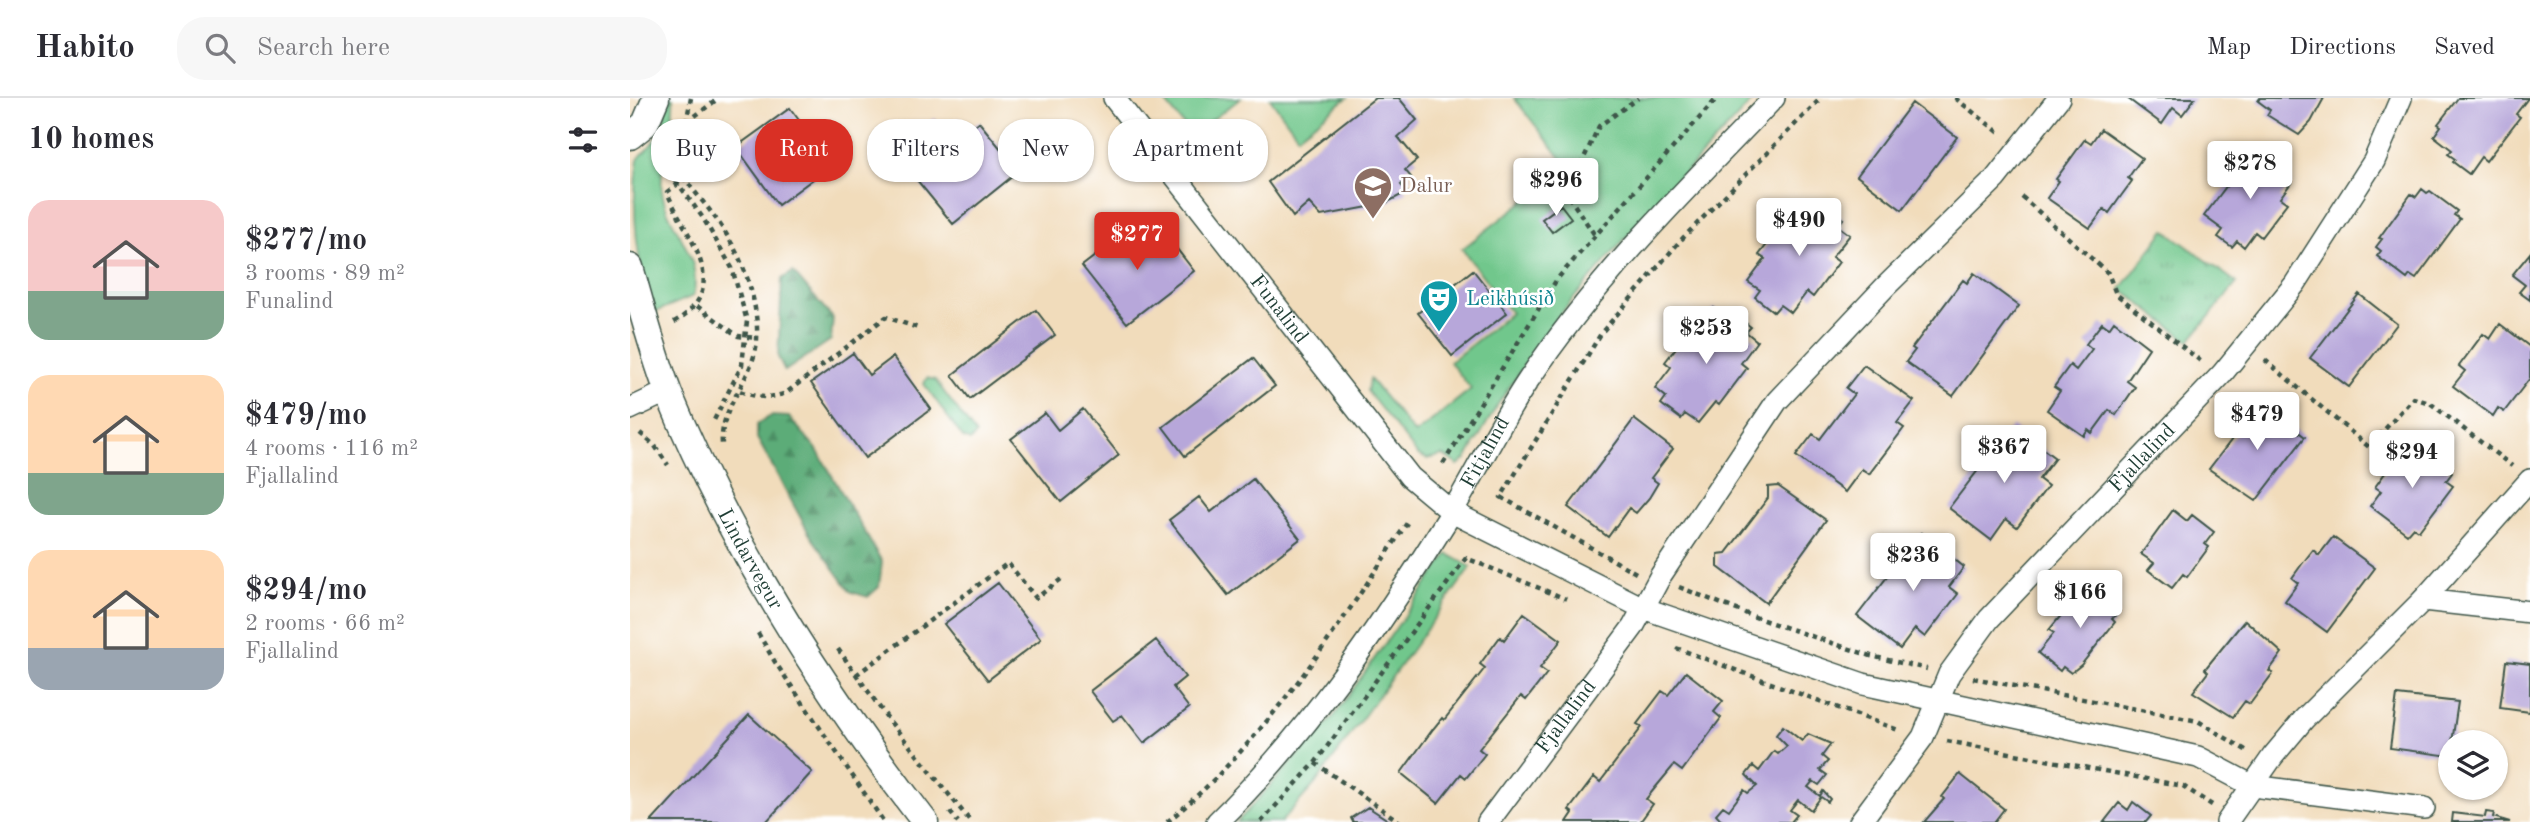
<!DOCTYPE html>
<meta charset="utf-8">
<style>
:root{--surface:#fff;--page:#f7f7f7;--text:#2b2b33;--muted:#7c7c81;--line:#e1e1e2;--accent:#d93025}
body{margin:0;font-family:"Old Standard TT",serif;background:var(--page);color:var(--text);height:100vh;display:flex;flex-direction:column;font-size:26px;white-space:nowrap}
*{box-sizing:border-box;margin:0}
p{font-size:23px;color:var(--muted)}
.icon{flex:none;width:38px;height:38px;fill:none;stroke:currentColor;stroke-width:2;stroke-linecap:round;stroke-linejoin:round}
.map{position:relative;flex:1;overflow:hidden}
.sheet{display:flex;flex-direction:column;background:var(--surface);width:630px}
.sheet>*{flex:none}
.banner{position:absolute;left:21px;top:21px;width:665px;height:63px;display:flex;gap:14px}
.controls{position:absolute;left:1808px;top:632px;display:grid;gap:14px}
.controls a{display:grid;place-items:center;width:70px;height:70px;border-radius:50%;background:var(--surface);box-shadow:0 2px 5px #0004;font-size:35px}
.price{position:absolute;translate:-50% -60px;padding:0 16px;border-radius:7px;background:#fff;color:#222;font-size:23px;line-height:46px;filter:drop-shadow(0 2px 4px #0008)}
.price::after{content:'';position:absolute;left:50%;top:42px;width:21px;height:16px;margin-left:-10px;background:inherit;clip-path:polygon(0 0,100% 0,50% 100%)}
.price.current{background:var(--accent);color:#fff}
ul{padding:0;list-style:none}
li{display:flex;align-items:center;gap:21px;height:175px;padding:0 28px}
li span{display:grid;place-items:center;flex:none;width:196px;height:140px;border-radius:21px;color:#555}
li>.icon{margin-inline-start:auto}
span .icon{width:84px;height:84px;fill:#fffc;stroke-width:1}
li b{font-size:30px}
h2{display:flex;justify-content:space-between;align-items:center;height:84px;padding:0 28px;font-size:30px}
.chip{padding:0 24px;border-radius:28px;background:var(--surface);box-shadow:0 2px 5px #0004;font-size:24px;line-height:63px}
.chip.current{background:var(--accent);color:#fff}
header{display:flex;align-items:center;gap:42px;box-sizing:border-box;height:98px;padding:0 35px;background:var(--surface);border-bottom:2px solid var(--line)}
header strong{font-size:33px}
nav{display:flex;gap:38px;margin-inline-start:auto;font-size:24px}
.search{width:490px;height:63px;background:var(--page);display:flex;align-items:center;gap:18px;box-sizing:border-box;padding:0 24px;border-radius:28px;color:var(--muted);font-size:26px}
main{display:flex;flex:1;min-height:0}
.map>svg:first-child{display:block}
</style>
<header>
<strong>Habito</strong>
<div class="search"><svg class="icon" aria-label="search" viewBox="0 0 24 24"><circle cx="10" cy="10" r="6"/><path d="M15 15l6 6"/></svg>Search here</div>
<nav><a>Map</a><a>Directions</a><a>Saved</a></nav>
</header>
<main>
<section class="sheet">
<h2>10 homes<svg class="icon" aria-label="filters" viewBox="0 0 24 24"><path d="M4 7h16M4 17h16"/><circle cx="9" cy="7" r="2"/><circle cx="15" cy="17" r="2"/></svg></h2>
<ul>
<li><span style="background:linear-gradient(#f6c9c9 65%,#7fa58c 0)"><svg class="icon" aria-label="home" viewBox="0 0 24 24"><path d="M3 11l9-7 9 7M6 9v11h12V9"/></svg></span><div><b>$277/mo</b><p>3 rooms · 89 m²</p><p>Funalind</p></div></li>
<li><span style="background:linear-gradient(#ffd9b3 70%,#7fa58c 0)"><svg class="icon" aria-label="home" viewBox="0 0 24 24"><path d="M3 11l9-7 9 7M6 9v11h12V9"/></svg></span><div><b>$479/mo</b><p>4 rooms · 116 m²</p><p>Fjallalind</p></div></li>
<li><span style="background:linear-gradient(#ffd9b3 70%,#9aa5b1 0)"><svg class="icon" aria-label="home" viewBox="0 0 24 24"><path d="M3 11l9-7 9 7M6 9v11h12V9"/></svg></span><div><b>$294/mo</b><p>2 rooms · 66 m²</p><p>Fjallalind</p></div></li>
</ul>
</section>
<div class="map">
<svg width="1900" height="724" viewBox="0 0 1900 724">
<defs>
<pattern id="forest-firs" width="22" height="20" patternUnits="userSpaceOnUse" patternTransform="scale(1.75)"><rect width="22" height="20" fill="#5cac78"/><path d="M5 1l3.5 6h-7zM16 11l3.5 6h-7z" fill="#4b8d63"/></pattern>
<pattern id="park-tufts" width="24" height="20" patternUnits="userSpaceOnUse" patternTransform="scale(1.75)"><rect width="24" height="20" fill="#71c78c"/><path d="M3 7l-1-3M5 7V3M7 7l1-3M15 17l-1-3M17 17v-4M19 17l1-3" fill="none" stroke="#5ca373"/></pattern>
</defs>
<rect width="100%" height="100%" fill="#fff"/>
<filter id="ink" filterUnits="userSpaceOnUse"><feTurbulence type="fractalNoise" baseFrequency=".0143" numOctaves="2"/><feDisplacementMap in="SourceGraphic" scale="14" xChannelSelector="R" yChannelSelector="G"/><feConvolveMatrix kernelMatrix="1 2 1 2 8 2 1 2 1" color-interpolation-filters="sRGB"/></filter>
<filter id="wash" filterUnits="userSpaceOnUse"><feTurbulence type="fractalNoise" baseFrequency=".00686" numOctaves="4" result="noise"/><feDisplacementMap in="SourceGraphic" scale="28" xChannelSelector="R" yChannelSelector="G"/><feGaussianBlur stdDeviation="1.57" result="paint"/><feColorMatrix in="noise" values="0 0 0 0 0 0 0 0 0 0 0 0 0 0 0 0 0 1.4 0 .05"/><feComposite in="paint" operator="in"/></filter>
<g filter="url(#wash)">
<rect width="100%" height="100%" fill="#f1dcbb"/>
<path fill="#71c78c" stroke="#488260" stroke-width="2" d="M35 0H43C45 31 29 60 32 92 36 131 74 155 63 198L21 216C8 169 0 109 8 62 11 56 18 51 22 45 33 32 36 17 35 0Z
M532 0H611L562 37Z
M640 0H717L668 38Z
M884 0H1125L1004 130 926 221 868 306 836 361 828 367 813 357 797 361 788 357 737 293 740 281 785 336 841 291 820 264 881 215 832 151 938 69Z
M297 280 305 282 346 337 340 343 333 340 294 286Z
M818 456 841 469 685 686 651 724H607L704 618Z"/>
<path fill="url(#forest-firs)" stroke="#3e7456" stroke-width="2" d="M163 174 203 220 201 242 155 273 148 259 152 181Z
M141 318 159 319 186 350 252 464 249 489 238 499 221 494 180 437 127 340V326Z"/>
<path fill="url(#park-tufts)" stroke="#488260" stroke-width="2" d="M1535 132 1607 185 1559 243 1491 191Z"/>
<g id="blocks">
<path fill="#b7a7da" d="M745 0H769L787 22 768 39 787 62 775 72 781 79 771 87 777 94 754 106 691 118 679 105 663 119 638 84Z
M1497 0H1565L1552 17 1543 10 1532 26Z
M1630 0H1694L1681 24 1669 37 1637 17 1640 12 1628 3Z
M1828 0H1898L1886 16 1890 19 1856 63 1851 59 1839 76 1823 64 1825 61 1818 56 1822 52 1804 38 1811 28 1808 26Z
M1282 5 1327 39 1272 112 1227 78Z
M160 10 202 67 148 107 106 49Z
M304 20 314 32 329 20 339 32 349 24 389 73 323 126 263 53Z
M1471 31 1512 60 1498 80 1502 83 1491 98 1479 115 1474 111 1460 130 1417 100 1429 83 1426 81 1455 41 1461 45Z
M1622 54 1642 69 1645 65 1657 74 1653 79 1661 85 1650 100 1657 105 1631 139 1625 134 1614 149 1607 143 1602 149 1588 139 1593 132 1574 118Z
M1792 91 1797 95 1800 93 1827 113 1824 117 1830 121 1786 181 1780 177 1777 181 1747 158 1751 153 1746 149 1752 141 1749 140 1781 96 1786 99Z
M1176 105 1189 115 1195 108 1213 121 1208 128 1220 137 1202 159 1209 164 1183 199 1177 194 1161 215 1150 207 1144 214 1125 199 1130 192 1118 184 1135 161 1129 157 1155 123 1160 126Z
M931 107 941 120 922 134 912 121Z
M500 131 514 148 533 133 564 173 497 225 452 168Z
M1900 155V202L1889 194 1895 187 1882 177Z
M843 172 877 215 822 258 788 215Z
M1344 175 1389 208 1323 298 1276 264 1285 252 1282 250 1333 182 1337 185Z
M1729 196 1767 226 1719 289 1680 260Z
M1084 210 1096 219 1100 213 1121 229 1116 234 1127 243 1111 265 1117 270 1089 307 1085 304 1068 325 1055 316 1051 321 1031 306 1036 299 1025 290 1041 269 1035 264 1062 229 1067 233Z
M406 212 425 237 340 301 322 277Z
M1484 223 1519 250 1497 283 1505 289 1486 317 1479 312 1462 335 1458 332 1454 338 1417 312 1430 293 1424 289 1440 267 1446 272 1462 251 1456 246 1472 225 1479 230Z
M1870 226 1900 249V280L1874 314 1868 310 1863 318 1823 288 1835 273 1829 268 1853 236 1860 241Z
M223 255 239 277 263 259 301 311 235 360 181 285Z
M623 260 645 288 555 358 533 329Z
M1234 267 1284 303 1267 325 1274 330 1239 376 1232 371 1215 394 1166 358 1183 336 1190 341 1224 296 1216 290Z
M1633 301 1643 309 1640 312 1675 339 1626 403 1579 371Z
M453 311 489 357 431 404 381 341 415 315 428 332Z
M1004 321 1043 351 1021 380 1028 385 1019 400 1006 415 999 410 978 439 938 409Z
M1382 328 1425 360 1409 381 1418 388 1387 429 1376 421 1361 442 1319 410Z
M1786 348 1822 375 1816 383 1823 388 1789 433 1783 429 1777 436 1740 408 1751 393 1745 389 1768 357 1775 362Z
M623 381 670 441 598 497 539 422 569 399 581 414Z
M1148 388 1196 422 1136 505 1088 469V456L1096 455 1138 400V389Z
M1543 412 1557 423 1562 417 1584 434 1575 446 1579 449 1557 479 1553 476 1542 490 1518 472 1524 465 1511 456Z
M1291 435 1334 469 1319 489 1328 496 1295 539 1285 531 1270 551 1227 518Z
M1703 439 1745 470 1697 534 1655 503 1668 485 1662 480 1672 466 1683 452 1689 457Z
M368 485 411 541 358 582 314 526Z
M1462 486 1483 502 1480 506 1489 513 1482 521 1485 524 1451 567 1441 575 1433 569 1430 573 1408 555 1424 535 1419 532 1442 504 1446 507Z
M894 515 931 542 910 570 917 575 896 602 891 598 849 651 855 656 836 680 831 676 808 705 771 675 803 631 812 620 814 622 855 570 850 566 870 539 874 542Z
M1615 522 1652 555 1639 573 1643 575 1620 606 1615 603 1603 619 1563 594 1578 574 1575 571Z
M526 542 555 579 543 589 559 610 514 645 492 617 483 623 460 593Z
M1876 563 1900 566V614L1870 610Z
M1056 574 1093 603 1084 614 1091 620 1052 673 1044 667 1025 690 1016 701 1023 706 1010 724H937L943 715 939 712 964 679 970 684 1012 629 1007 626 1032 593 1038 597Z
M1767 597 1828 604 1820 658 1760 650Z
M119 617 182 674 136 724H21Z
M1153 628 1172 643 1178 636 1201 646 1192 658 1198 663 1190 672 1197 677 1189 687 1183 683 1178 689 1190 698 1193 693 1200 701 1198 704 1191 699 1181 712 1168 702 1160 712 1167 717 1161 724H1093L1086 716 1093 708 1099 712 1114 692 1118 695 1127 688 1116 677 1123 668 1129 673 1144 653 1148 656 1157 648 1146 637Z
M1330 676 1374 711 1364 724H1294L1314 701 1312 699Z
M1503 704 1521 718 1516 724H1474L1489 705 1498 712Z
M738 709 761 724H723L721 720Z
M1856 714 1864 715 1863 719 1880 724H1822L1823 715 1855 719Z"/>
</g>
</g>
<g filter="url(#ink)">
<use href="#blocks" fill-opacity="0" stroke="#3e5548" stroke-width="2"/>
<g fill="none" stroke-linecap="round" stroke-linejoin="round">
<g stroke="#3e5548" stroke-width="24">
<g id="minor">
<path id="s1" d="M484 0 780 379 822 414 1013 510 1233 586 1568 659 1623 688 1794 710"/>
<path d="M0 311 38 293"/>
<path d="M1793 502 1900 514"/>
<path id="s2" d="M587 724C680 633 751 527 820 417 847 373 869 326 897 284 967 179 1057 90 1144 0"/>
<path id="s3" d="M858 724 1003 529 1031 477 1147 303 1255 189 1365 81 1429 0"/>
<path id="s4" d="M1230 724 1293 639 1319 576 1359 521 1592 276 1665 186 1744 63 1771 0"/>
<path d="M1597 724 1643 658 1674 621 1793 502 1900 382"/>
</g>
</g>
<g stroke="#3e5548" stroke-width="29">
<g id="tertiary">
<path d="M0 38 15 26 26 0"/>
<path id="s5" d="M0 169C12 211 23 255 39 296 102 450 194 593 295 724"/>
</g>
</g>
<path stroke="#3e5548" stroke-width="4.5" stroke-dasharray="5 5" stroke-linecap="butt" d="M61 0 48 65C54 84 72 101 84 118 110 153 129 198 127 242 124 281 89 309 92 346
M1325 0 1371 36
M57 24 89 0
M42 34 38 54 44 80 73 120 102 170 117 223 112 267 82 326
M1392 99 1478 175 1486 196 1573 265
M964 136 937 96 969 28 1008 0
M67 208 108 238 127 240
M44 224C105 189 56 140 37 94L56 80
M1635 262 1739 349 1783 300 1800 305 1882 368
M110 293C127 300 139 301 156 295L256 219 288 230
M10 335 25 348 38 367
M813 366 927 181 1087 0
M1006 475 871 399 972 234 1050 143 1191 0
M1049 489 1130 521 1241 558 1297 571
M128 535 145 564 254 724
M1046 550 1268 632
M208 551 258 621 341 724
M226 577 378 465 406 500 434 479
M1343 580 1568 623 1619 654
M1317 643 1553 688 1582 707
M685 665 770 724
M320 714 328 724
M537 724C637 642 708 529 779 422
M631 724 685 665 836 460 936 501"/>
<use href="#minor" stroke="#fff" stroke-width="21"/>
<use href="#tertiary" stroke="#fff" stroke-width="26"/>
</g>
</g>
<defs>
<g id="school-pin" transform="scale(2.0125)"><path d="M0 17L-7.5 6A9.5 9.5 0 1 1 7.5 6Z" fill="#8d6e63" stroke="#fff"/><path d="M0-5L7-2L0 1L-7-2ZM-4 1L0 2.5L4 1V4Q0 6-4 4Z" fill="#fff"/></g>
<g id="theatre-pin" transform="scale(2.0125)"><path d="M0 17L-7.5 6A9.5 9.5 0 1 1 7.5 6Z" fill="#0f9aa8" stroke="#fff"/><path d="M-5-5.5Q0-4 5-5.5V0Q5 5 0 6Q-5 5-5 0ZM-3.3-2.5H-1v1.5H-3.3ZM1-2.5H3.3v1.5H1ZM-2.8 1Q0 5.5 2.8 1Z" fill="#fff"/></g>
</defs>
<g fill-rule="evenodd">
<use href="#school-pin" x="743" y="88"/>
<use href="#theatre-pin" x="809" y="201"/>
</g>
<g text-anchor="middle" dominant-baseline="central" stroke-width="5" stroke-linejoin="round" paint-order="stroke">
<g font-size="21" fill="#785e54" stroke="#fff" text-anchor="start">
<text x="770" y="88">Dalur</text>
</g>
<g font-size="21" fill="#0d838f" stroke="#fff" text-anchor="start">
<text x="836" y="201">Leikhúsið</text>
</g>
<g font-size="21" fill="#1f3d34" stroke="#fff">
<text stroke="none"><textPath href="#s1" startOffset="268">Funalind</textPath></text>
<text stroke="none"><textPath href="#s2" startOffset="458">Fitjalind</textPath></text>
<text stroke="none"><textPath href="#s4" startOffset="464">Fjallalind</textPath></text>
<text stroke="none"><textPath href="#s5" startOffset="317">Lindarvegur</textPath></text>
<text stroke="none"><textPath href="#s3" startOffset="131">Fjallalind</textPath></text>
</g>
</g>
</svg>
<div class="controls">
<a><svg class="icon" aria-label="layers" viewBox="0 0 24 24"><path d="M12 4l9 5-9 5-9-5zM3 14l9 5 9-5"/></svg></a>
</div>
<b class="price" style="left:1620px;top:103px">$278</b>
<b class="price" style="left:926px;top:120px">$296</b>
<b class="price" style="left:1169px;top:160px">$490</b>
<b class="price current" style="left:507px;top:174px">$277</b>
<b class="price" style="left:1076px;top:268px">$253</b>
<b class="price" style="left:1627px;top:354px">$479</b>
<b class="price" style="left:1374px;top:387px">$367</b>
<b class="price" style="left:1782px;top:392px">$294</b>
<b class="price" style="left:1283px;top:495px">$236</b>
<b class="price" style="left:1450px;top:532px">$166</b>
<div class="banner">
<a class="chip">Buy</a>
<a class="chip current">Rent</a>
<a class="chip">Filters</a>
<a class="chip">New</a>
<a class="chip">Apartment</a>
</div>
</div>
</main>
